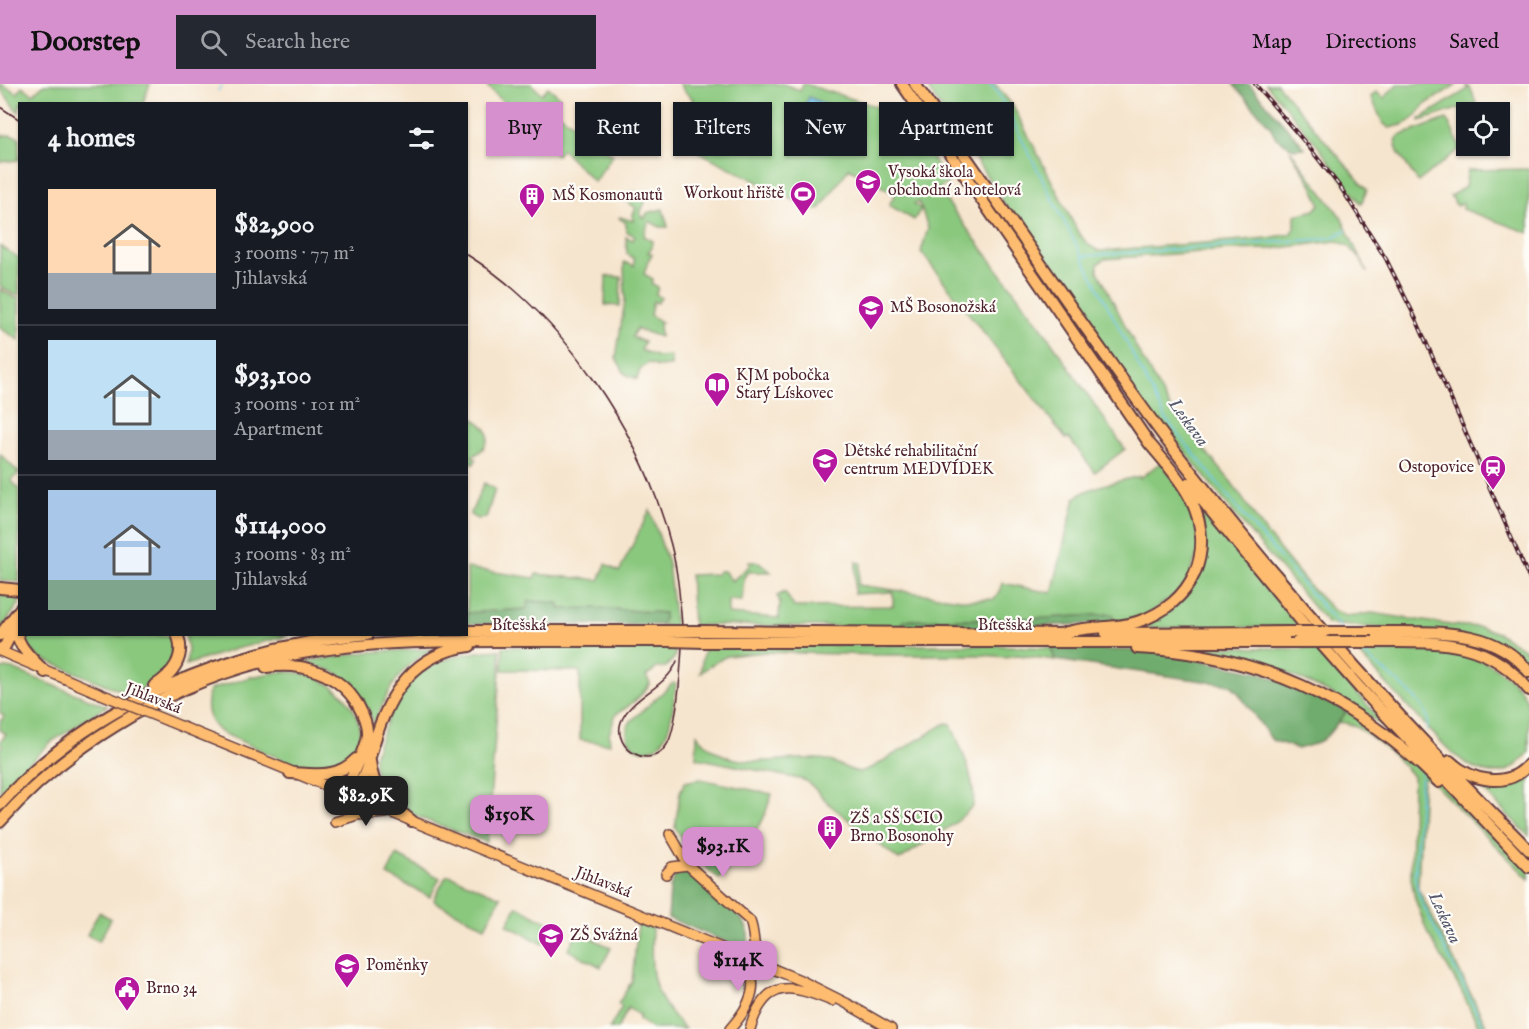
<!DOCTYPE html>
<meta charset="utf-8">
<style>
:root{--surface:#171b24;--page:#242831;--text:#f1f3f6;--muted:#9ea1a6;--line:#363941;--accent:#d690ce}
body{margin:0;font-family:"IM FELL English",serif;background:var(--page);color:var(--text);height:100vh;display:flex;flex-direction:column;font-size:22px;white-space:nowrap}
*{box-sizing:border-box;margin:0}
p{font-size:20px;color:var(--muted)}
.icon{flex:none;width:33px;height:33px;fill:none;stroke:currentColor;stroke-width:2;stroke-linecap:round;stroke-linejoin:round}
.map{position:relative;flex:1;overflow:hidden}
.drawer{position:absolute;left:18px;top:18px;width:450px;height:534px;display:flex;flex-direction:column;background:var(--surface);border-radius:0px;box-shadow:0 2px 4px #0004}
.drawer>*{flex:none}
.guide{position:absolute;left:486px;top:18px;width:570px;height:54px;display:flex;gap:12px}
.tools{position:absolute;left:1456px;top:18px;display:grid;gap:12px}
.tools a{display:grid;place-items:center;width:54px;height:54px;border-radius:0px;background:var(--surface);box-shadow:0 2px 4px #0004;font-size:30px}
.price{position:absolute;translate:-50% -51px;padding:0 14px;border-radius:12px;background:var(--accent);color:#111;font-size:20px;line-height:39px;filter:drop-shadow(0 2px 3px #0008)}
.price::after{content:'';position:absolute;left:50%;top:36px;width:18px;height:14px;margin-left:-9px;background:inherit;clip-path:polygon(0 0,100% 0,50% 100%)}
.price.selected{background:#222;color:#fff}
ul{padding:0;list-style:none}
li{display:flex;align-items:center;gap:18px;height:150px;padding:0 30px}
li+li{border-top:2px solid var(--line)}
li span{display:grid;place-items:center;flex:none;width:168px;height:120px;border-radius:0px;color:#555}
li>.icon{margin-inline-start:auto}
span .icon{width:72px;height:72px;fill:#fffc;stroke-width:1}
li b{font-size:26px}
h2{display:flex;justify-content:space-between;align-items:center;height:72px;padding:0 30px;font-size:26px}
.tag{padding:0 21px;border-radius:0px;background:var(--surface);box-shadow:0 2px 4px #0004;font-size:21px;line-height:54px}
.tag.selected{background:var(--accent);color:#111}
header{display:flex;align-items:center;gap:36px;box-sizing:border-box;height:84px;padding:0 30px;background:var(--accent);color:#111}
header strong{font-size:28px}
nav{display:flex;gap:33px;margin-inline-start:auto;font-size:21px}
.search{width:420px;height:54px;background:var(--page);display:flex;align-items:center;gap:15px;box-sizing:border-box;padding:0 21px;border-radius:0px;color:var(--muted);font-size:22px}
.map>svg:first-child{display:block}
</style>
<header>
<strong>Doorstep</strong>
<div class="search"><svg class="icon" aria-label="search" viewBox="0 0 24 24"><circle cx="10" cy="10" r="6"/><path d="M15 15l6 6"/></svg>Search here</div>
<nav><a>Map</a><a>Directions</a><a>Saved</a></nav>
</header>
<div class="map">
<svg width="1529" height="945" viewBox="0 0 1529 945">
<rect width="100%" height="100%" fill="#fdfcf7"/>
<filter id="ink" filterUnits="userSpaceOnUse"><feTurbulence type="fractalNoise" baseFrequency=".0167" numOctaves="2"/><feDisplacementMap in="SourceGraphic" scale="12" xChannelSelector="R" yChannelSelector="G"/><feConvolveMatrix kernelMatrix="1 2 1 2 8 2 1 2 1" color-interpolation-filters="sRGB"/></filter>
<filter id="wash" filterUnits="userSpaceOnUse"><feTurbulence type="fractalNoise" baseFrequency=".008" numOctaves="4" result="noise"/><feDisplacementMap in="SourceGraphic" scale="24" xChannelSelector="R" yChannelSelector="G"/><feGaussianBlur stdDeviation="1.35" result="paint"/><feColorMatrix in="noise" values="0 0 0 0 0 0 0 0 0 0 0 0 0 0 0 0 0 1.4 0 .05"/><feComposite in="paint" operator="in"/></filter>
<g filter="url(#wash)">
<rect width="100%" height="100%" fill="#f6e5ce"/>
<path fill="#8ac87e" stroke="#6a7454" stroke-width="1.5" d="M0 0 18 9 22 2 33 10 44 0H150L143 19 20 20 19 28C11 22 8 12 0 5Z
M485 0H531L542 10 548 3 560 13 552 24 582 47 583 46 607 62 605 66 613 71 594 98 562 65 557 71Z
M680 0H783L800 6 803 0H805L900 30 949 98 938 106 1042 244 1125 365 1095 388 1069 354 1066 355 921 168 928 144 919 118 914 120 921 125 914 136 889 121 895 110 849 84 820 125 813 126 685 61 693 43 688 40 692 31 686 28 693 15 684 7Z
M925 0H995L1013 22 1079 150 1090 162 1099 167 1268 154 1290 150 1295 144V131L1315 126 1320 120 1312 101 1290 66 1341 133 1367 189 1362 177 1349 162 1337 157 1270 165 1227 166 1105 175 1098 180V187L1138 267 1171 325 1232 399 1266 449 1311 504 1333 526 1346 532 1372 529 1450 541 1481 543 1498 549 1529 568V588L1507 568 1432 548 1328 540 1245 443 1165 343 1159 346 1041 180 998 109Z
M1266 0H1277L1367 106 1361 120 1314 57Z
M1397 0H1457L1423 22V24C1418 28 1418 31 1413 35 1406 41 1398 42 1389 44L1383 39 1371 13 1376 8 1384 14Z
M1466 0 1471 5 1476 19 1420 37V35L1468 5Z
M1447 35 1461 64 1418 98 1398 68 1395 57 1399 52Z
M10 51 19 53V76L0 78V52Z
M1529 85V149L1462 125 1463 119 1457 122 1450 112 1465 103 1468 86Z
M633 107 641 113 642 112 647 114 641 127V132L645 134 647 129 663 125 668 143H660L649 137 644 152 653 157 652 164 648 168 652 170 648 177 644 190 653 195 651 199 658 203 656 210 661 214 657 219 653 217 650 231 662 239H659L660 253 636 245 632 253 644 258 641 266 658 273 671 272V282L658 283 648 279 640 286 637 295 625 290 616 274 625 216 624 178 634 182V175L627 170 626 153 633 156 635 152 626 147V139L619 134 620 133 633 137V130L636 124 626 117Z
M0 162 19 174V210L15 211 0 202Z
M606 192 621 193 620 222 605 221Z
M0 205 15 214 19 213V256L0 244Z
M467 331C472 334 479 337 483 342 494 352 484 368 472 372L476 375 474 380 467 376Z
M0 370 19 389 11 396 19 405V498L0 497Z
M1161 378 1193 424 1199 465 1185 503 1147 531 1115 539 1112 530 1047 534 904 536 901 543 693 541 690 491 717 490 719 487H724L732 497 750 481 749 478H759L771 488H748L744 493 742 517 728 516V530L779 534 780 518 777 512 785 508 794 523 893 522V508L854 510 856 478 861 479 858 501 968 516 994 515 999 508 1002 499 1052 509 1075 414C1086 403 1124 396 1140 392V394Z
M484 399 495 405 486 434 477 435 470 431Z
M1200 424 1209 433 1299 543 1135 544 1163 532 1182 517 1190 506 1205 450Z
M650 426 668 479 675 542 660 541 664 535V529L599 524 560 525 558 519 530 517 527 525 467 529V484L535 494 536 490 599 496 606 480 619 488Z
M0 507 19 510V520L0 546Z
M278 550 288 552 235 565 186 581 188 565 185 551Z
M21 551H172C186 581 152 598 131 611L40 574 26 561Z
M705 561H992L1051 564 1055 576 1018 571 1005 573 983 571H877L765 568 727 572 717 577 700 589Z
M564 562H675V573L666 583 657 584 646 592 650 599C643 611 629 623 616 630L609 650 610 660 580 656V587L502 586 503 563Z
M1200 562 1298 565 1315 563 1392 648C1332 605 1274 579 1201 564Z
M434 565C427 569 420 572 414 577 393 594 384 617 374 640 366 621 353 598 334 588 324 583 313 581 302 578L368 568Z
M500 566V586L487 758C461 748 404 733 388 712 379 702 373 687 374 674 375 666 380 656 383 648 393 622 402 596 429 583 451 571 475 567 500 566Z
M1435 566C1465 570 1490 575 1512 597 1519 604 1526 611 1528 620 1529 634 1529 653 1529 668 1490 721 1444 661 1415 630 1396 610 1377 589 1358 569Z
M5 584 12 585 107 622 51 658 0 708V665L2 662 0 658 6 650 0 646V638L4 632 0 629V586Z
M278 588C296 587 312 590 327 599 353 613 373 650 349 674 341 682 330 684 319 684 287 682 250 660 220 648 206 635 204 624 209 606L250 593Z
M673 599 676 600C673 619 672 668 644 666 635 666 630 660 627 652V644L631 637Z
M1347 627 1430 689 1485 745 1529 783V795L1429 695 1425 694 1423 695 1418 804 1488 945H1480L1458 901 1427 848 1415 815 1411 794 1413 693C1403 678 1355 633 1337 639Z
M946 639 951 640C960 662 977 698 973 722L954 740 899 776 830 721 812 702 804 696 696 674 697 650C729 692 775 672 820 675 834 675 846 687 860 688L873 683Z
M1529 692V752L1481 704C1498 705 1516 704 1529 692Z
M700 695 772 710 763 736 719 795 689 767 675 744 680 708 685 698Z
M397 771 440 794 430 813 387 791Z
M449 791 501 813 485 843 435 818 434 815 446 792Z
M517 822 553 841 543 860 507 841Z
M99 828 111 835 99 857 87 851Z
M638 840 652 844C650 890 651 911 685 945H652L638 935 640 932 628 924 617 945H609L622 923 618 920 632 897Z
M578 847 611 864 601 883 568 866Z"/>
<path fill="#6fac6d" stroke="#5c664c" stroke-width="1.5" d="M1233 0H1249L1305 64 1294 65 1276 54 1270 42Z
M529 517 558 519 560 525 599 524 664 529V535L660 541 467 540V529L526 525Z
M1112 530 1115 539 986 544 901 543 904 536 1047 534Z
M1051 564 1153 567 1259 588 1347 627 1328 651 1318 659 1298 665 1272 656 1237 607 1231 601 1055 576Z
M682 787C693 789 739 830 745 840 749 847 750 857 745 863H739L668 834 670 804 675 791Z"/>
<path fill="#6dc4ea" stroke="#5c728a" stroke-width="1.5" d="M809 13 846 30 840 44 802 26Z"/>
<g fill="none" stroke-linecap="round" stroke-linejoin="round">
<path stroke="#6dc4ea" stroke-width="1.5" d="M990 0 997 7 1166 335 1250 439 1341 544
M218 7 222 0
M1083 172 1321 155 1336 152 1346 146
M1358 564C1374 582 1422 612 1427 632 1429 636 1427 641 1427 646
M1421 689 1415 794 1420 815 1485 945"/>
</g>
</g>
<g filter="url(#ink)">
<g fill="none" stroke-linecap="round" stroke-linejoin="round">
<g stroke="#643d43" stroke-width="12">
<path id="major" d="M0 567 101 610
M168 637 800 896 846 919 891 945
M335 738 357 731 386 729
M670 750 688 781 750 837C756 853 751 865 762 879
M666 790 672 783 688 781
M730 945C749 924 764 898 741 874
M750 945C765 894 790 900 832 917"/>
</g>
<g stroke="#643d43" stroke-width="14">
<path id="highway" d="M902 0 1149 359C1163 376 1180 394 1190 414 1217 467 1193 520 1137 538 1112 546 1085 541 1061 550
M915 0C972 81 1028 162 1085 243 1116 286 1146 330 1178 371 1287 510 1404 642 1529 766
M1188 399 1307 544 1360 604 1529 783
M0 504 20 506
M17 538C13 560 31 573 45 588
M466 547H667
M704 547 1066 550
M1325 548C1349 548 1374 548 1398 548 1445 548 1498 547 1529 588
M1106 549 1289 548
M0 551 20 525
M704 558H1297
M1373 558C1434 558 1487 553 1529 606
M1137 564C1256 570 1355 613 1439 698
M0 565 5 562 15 542
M266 583C302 578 338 588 358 621 363 630 368 641 367 651 364 674 347 690 349 713
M154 602C172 591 187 573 177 550
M370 677C374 711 387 717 412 737
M1450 677C1471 697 1508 706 1529 680
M290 689C315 690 337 695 356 675
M349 713C365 698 368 679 374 659 389 609 414 569 470 562
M0 721C90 619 235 562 368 550
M0 738C34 699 71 669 115 642 166 610 223 586 282 573 353 558 427 557 499 557 555 557 612 557 668 557"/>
</g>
<use href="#major" stroke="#fdbc70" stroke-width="9"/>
<use href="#highway" stroke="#fdbc70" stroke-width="10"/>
<path stroke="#4a1f2b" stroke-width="1.5" d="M0 23 20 36
M466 170C563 230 643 351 671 461 678 488 680 515 682 542
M677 577C667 604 631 612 621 638 612 665 650 687 666 662 677 648 681 582 682 562"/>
<g stroke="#4a1f2b" stroke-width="4">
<path id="rail" d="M1255 0 1308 62 1341 104 1386 175 1416 235 1529 494"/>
</g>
<use href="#rail" stroke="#fdfcf7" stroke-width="1.5" stroke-dasharray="4.5" stroke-linecap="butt"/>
<g stroke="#643d43" stroke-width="12" stroke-linecap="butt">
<path id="major-bridge" d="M101 610 168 637"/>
</g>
<g stroke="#643d43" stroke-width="14" stroke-linecap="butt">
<path id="highway-bridge" d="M667 547H704
M1289 548H1325
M668 557 704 558
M1297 558H1373"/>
</g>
<use href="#major-bridge" stroke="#fdbc70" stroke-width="9"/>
<use href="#highway-bridge" stroke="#fdbc70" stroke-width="10"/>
</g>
</g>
<defs>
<g id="university-pin" transform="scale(1.35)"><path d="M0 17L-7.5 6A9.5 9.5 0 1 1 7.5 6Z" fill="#b5179e" stroke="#fdfcf7"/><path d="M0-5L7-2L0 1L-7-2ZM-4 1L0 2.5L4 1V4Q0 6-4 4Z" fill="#fff"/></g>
<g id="stadium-pin" transform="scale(1.35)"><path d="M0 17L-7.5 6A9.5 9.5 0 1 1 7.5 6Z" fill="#b5179e" stroke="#fdfcf7"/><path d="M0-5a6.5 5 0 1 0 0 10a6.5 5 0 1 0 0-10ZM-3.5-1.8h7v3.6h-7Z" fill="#fff"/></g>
<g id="building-pin" transform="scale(1.35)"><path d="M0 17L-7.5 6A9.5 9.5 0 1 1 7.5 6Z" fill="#b5179e" stroke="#fdfcf7"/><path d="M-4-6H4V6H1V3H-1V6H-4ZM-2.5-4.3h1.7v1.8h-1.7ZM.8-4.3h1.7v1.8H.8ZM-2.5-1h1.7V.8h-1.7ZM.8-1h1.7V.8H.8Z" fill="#fff"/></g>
<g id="school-pin" transform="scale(1.35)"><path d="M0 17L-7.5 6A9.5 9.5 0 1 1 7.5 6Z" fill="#b5179e" stroke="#fdfcf7"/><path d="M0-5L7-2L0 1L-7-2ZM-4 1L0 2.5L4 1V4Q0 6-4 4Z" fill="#fff"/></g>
<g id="library-pin" transform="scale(1.35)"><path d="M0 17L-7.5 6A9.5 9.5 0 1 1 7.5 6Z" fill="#b5179e" stroke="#fdfcf7"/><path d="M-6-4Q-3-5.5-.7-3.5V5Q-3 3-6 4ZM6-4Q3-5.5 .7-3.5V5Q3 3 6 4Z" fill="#fff"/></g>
<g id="station-pin" transform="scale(1.35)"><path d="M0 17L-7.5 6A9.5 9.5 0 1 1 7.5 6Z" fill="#b5179e" stroke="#fdfcf7"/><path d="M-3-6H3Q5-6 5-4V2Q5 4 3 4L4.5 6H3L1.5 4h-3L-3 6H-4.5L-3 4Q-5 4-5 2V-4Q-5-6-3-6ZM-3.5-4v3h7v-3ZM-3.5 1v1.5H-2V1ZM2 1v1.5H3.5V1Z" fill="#fff"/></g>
<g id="civic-pin" transform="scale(1.35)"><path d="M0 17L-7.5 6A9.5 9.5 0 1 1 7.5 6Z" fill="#b5179e" stroke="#fdfcf7"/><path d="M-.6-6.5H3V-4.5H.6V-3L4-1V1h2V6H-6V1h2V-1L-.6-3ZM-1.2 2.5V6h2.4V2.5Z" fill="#fff"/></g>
</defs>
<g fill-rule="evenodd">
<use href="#university-pin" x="868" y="98"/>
<use href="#stadium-pin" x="803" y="110"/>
<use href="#building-pin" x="532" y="112"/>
<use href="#school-pin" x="871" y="224"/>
<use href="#library-pin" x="717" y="301"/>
<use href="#school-pin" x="825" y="377"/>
<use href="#station-pin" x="1493" y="384"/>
<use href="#building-pin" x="830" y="744"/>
<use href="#school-pin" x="551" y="852"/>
<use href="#school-pin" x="347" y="882"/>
<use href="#civic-pin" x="127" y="905"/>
</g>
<g text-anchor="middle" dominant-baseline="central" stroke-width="4.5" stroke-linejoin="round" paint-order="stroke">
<g font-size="16" fill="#4a1f2b" stroke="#fdfcf7" text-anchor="start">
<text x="888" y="89">Vysoká škola<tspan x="888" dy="18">obchodní a hotelová</tspan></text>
<text x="784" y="110" text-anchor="end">Workout hřiště</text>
<text x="552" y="112">MŠ Kosmonautů</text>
<text x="890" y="224">MŠ Bosonožská</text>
<text x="736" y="292">KJM pobočka<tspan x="736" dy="18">Starý Lískovec</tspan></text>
<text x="844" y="368">Dětské rehabilitační<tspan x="844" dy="18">centrum MEDVÍDEK</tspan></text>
<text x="1474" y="384" text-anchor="end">Ostopovice</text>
<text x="850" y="735">ZŠ a SŠ SCIO<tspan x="850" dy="18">Brno Bosonohy</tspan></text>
<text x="570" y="852">ZŠ Svážná</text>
<text x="366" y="882">Poměnky</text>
<text x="146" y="905">Brno 34</text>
</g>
<g font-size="16" fill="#4a1f2b" stroke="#fdfcf7">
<text x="519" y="542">Bítešská</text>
<text x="1005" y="542">Bítešská</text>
<text transform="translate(153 615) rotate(22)">Jihlavská</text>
<text transform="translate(603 799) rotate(22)">Jihlavská</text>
</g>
<g font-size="18" font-style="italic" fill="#56596e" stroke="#fdfcf7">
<text transform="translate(1188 339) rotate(54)">Leskava</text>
<text transform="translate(1444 834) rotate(65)">Leskava</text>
</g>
</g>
</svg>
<div class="tools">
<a><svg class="icon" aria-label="locate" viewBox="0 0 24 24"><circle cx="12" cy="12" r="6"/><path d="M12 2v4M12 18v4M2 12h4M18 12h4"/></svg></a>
</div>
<b class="price selected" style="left:366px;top:743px">$82.9K</b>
<b class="price" style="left:509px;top:762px">$150K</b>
<b class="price" style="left:723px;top:794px">$93.1K</b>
<b class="price" style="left:738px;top:908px">$114K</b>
<div class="guide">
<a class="tag selected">Buy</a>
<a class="tag">Rent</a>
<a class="tag">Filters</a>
<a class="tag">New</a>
<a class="tag">Apartment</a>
</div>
<section class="drawer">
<h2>4 homes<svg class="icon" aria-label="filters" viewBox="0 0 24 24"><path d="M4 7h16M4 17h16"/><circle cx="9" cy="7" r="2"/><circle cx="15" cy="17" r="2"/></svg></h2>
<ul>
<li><span style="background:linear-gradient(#ffd9b3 70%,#9aa5b1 0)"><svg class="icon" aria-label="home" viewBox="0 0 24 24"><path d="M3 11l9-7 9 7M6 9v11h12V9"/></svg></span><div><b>$82,900</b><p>3 rooms · 77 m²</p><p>Jihlavská</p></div></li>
<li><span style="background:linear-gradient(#bfe0f5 75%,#9aa5b1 0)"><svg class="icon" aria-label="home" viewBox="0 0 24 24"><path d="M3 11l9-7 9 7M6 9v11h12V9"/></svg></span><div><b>$93,100</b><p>3 rooms · 101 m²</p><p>Apartment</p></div></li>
<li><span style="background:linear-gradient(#a9c7e8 75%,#7fa58c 0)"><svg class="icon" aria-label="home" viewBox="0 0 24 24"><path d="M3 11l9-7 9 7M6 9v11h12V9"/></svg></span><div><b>$114,000</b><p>3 rooms · 83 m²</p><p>Jihlavská</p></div></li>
</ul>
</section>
</div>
